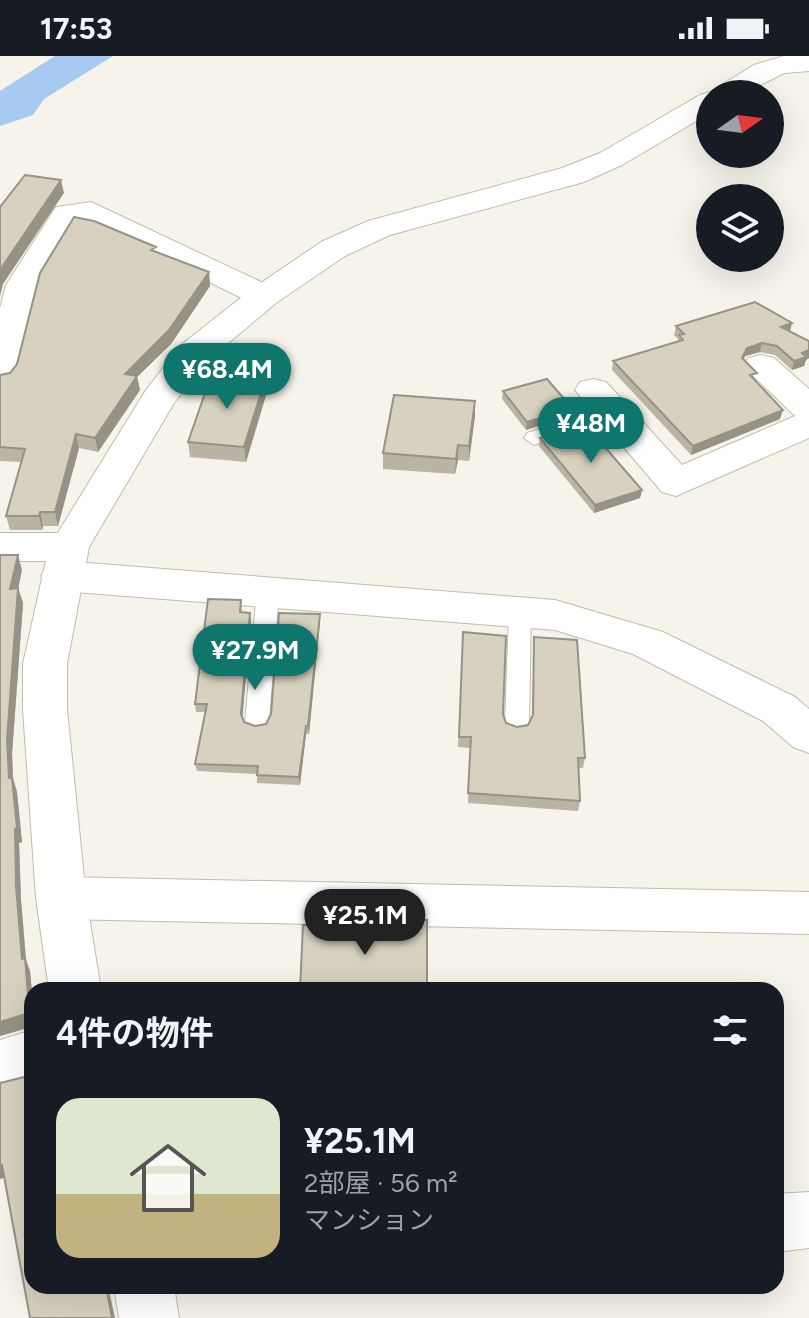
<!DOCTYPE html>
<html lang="ja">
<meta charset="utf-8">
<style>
:root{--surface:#171b24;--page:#20242c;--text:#f1f3f6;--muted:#9ea1a6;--accent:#0f766e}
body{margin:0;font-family:Figtree,"Noto Sans JP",sans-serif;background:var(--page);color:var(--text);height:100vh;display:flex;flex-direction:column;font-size:30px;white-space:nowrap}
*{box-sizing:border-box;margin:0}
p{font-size:26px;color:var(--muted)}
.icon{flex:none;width:44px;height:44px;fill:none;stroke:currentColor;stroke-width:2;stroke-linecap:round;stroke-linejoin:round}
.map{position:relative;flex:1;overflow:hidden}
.sheet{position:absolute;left:24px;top:926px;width:760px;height:312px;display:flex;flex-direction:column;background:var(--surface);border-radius:24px;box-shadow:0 8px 32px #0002}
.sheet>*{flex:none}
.needle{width:52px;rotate:76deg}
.tools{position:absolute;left:696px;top:24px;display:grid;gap:16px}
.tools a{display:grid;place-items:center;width:88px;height:88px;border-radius:50%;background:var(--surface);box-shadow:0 8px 32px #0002;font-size:40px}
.price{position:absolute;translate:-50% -68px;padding:0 18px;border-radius:28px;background:var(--accent);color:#fff;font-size:26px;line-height:52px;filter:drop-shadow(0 2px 4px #0008)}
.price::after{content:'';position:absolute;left:50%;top:48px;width:24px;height:18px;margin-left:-12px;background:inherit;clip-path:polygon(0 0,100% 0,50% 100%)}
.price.active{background:#222;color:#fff}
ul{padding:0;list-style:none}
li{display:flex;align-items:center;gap:24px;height:200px;padding:0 32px}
li span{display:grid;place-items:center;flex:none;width:224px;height:160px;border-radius:24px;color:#555}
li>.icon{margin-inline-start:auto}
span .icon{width:96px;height:96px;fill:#fffc;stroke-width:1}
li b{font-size:34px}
h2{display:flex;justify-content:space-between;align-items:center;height:96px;padding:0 32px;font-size:34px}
.status{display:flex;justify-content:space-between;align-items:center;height:56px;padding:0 40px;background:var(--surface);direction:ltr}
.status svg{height:22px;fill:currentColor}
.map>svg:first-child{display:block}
</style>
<div class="status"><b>17:53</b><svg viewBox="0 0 49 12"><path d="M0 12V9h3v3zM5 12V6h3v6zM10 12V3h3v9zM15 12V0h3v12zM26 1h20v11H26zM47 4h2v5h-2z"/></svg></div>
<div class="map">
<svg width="809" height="1262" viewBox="0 0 809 1262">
<rect width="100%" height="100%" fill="#f5f3ea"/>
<path fill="#a6caf2" d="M55 0H113L44 43 33 59 0 70V35Z"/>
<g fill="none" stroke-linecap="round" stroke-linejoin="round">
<g stroke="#c1bdac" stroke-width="2">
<path id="service" d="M613 350 623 356 620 361 534 389 524 382 527 377Z
M268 527 276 529 279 535 269 666 266 673 257 675 248 673 245 666 257 535 260 529Z
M520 547 528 549 531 555 529 669 526 676 517 678 508 676 505 669 509 555 512 549Z"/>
</g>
<g stroke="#c1bdac" stroke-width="2">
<path id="minor" d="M91 146 276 233 281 240 276 247 264 250 252 247 86 166 78 167 40 229 18 320 13 328 0 331V252L6 229 56 151Z
M761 299 774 302 809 333V382L676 440 662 436 575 334 580 326 593 323 606 326 682 409 795 360 743 310 748 302Z
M0 477H69L83 481 89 491 83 501 69 505H0Z
M62 505 555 544 663 576 795 641 809 653V697L793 691 763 665 633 598 555 574 62 535 47 530 41 520 47 510Z
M61 821 809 836V878L61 863 44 857 36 842 44 827Z
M32 974V1022L0 1034V984Z
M809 1136V1192L776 1196V1138Z"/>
</g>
<g stroke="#c1bdac" stroke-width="2">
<path id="tertiary" d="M784 0H809V15L784 17 743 38H710V57L622 109 584 126 390 179 345 200 276 247 207 305 174 347 89 491 67 608V653L86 842 101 934H49L36 842 23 653V608L49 491 146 334 181 289 252 233 321 186 368 165 562 112 600 97 700 39 710 36 754 9Z
M114 1230H174L179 1262H119Z"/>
</g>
<use href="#service" fill="#fff" fill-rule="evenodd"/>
<use href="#minor" fill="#fff" fill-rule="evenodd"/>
<use href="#tertiary" fill="#fff" fill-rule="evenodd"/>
</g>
<path fill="#b9b4a4" d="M157 196 209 216 210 230 171 288 137 321 140 334 98 396 79 392 58 470H43L42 474H10L6 460 22 406 0 405V319L10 317Z
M676 270 790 276 809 285V302L806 304 804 310 792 314 775 299 760 296 745 300 744 304 755 324 780 363 691 399 612 314 613 305 678 286V283L674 279Z
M503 335 572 352 571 360 526 374 502 343Z
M266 339 246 406 190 401 188 386Z
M475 360 469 405 458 404 455 418 383 413V397Z
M540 382 642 434 640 442 594 457 539 390Z
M0 499 22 514 18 532 23 547 12 698 13 722 17 736 22 786 19 787 21 844 26 904 30 915 32 937V972L31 971 0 980Z
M241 544 242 556 251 564 242 662 244 666 255 670 266 668 320 558V566L309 678H306L300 729 257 727V718L197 715 195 708 206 656H196L195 648Z
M463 576 506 667 517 671 528 669 532 660 534 581 585 702 583 712H578L580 745 578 755 468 747 470 692 458 691Z"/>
<path fill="#969286" d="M61 124 64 137 3 228 0 240V214Z
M209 216 210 230 171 288 137 321 140 334 98 396 95 382 125 318Z
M792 267 790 276 781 271Z
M762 287 760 296 745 300 740 310 742 302 747 292Z
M809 294V302L806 304 804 310 792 314 794 305 802 297Z
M265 324 266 339 246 406 244 391Z
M475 345V360L469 405V390Z
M572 352 571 360 526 374 527 366Z
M783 354 780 363 691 399 693 390Z
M76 378 79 392 58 470 55 456Z
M458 389V404L455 418 456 403Z
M642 434 640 442 594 457 595 449Z
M40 456 43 470 42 474 39 460Z
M18 499 22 514 15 548 10 533Z
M18 532 23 547 12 698 13 722 17 736 22 786 19 787 21 844 26 904 30 915 32 937V967L30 963 22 903 7 684Z
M250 557 251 564 242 666 241 658Z
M320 558V566L309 678 308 670Z
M306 670V678L300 729 299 721Z
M26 958 31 971 0 980V966Z
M0 1109H2L8 1120 0 1123Z
M106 1230H108L115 1262H112Z"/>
<path fill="#d7d1bf" stroke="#969286" stroke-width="2" d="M25 119 61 124 0 214V151Z
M74 161 94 165 156 191 151 194 209 216 169 274 125 318 137 320 95 382 76 378 55 456H40L39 460H6L25 393 0 391V319L10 317 17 308 40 217Z
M755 246 792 267 781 271 809 285V294L802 297 806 301 794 305 777 290 762 287 747 292 742 302 757 317 750 319 783 354 693 390 613 305 683 284 679 279 684 278 676 270Z
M211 320 265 324 244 391 188 386Z
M547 323 572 352 527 366 503 335Z
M394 339 475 345 469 390 458 389 456 403 383 397Z
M585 368 642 434 595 449 540 382Z
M0 499H18L10 533 18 532 7 684 9 722H12L17 772 15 773 16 830 22 903 25 902 30 963 26 958 0 966Z
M208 543 241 544 240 556 250 557 241 658 244 666 255 670 266 668 271 658 279 557 320 558 308 670H306L299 721 257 719 258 710 195 708 207 648H195Z
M463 576 506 580 503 658 506 667 517 671 528 669 533 659 534 581 577 584 585 702H578L580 745 468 737 471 681H459Z
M387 863 427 864V934H300L303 869H387Z
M32 1019V1230H106L112 1262H30L2 1109H0V1027Z"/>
</svg>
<div class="tools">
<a><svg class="needle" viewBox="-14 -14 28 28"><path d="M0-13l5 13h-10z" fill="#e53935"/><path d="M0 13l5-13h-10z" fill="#9ea1a6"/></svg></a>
<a><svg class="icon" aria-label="layers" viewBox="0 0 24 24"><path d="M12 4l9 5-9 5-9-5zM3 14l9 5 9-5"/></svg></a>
</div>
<b class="price" style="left:227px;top:355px">¥68.4M</b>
<b class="price" style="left:591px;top:409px">¥48M</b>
<b class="price" style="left:255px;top:636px">¥27.9M</b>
<b class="price active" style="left:365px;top:901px">¥25.1M</b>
<section class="sheet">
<h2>4件の物件<svg class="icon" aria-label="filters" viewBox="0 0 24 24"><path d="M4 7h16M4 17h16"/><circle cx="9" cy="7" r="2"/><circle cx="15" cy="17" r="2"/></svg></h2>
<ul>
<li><span style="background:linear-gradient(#dfe7d0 60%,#c2b280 0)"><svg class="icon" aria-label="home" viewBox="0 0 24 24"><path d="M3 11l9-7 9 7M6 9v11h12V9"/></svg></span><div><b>¥25.1M</b><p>2部屋 · 56 m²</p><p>マンション</p></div></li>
</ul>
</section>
</div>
